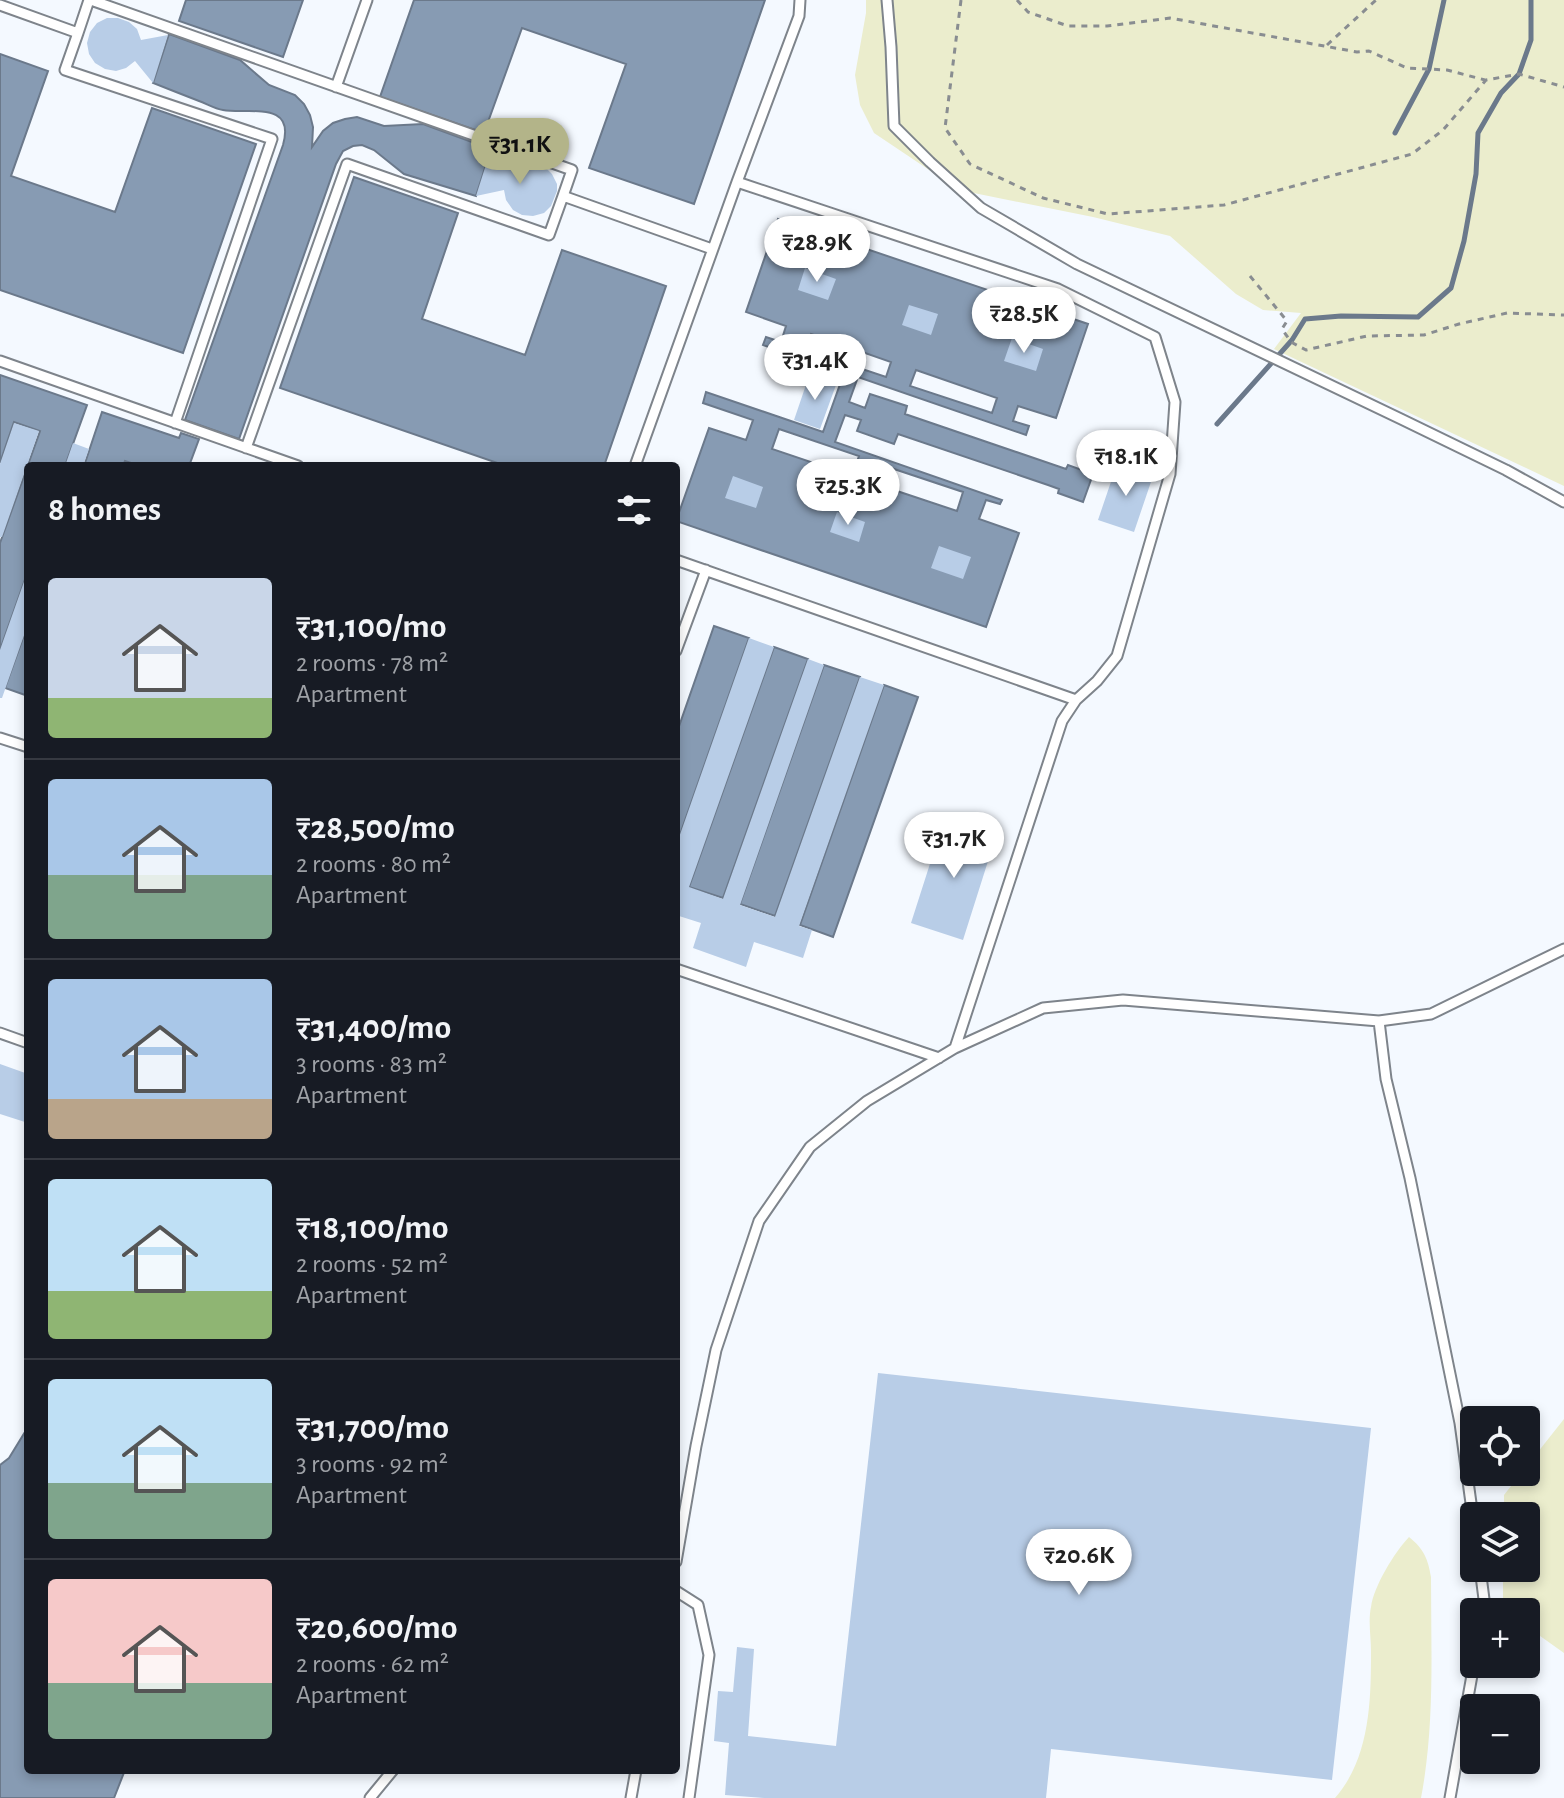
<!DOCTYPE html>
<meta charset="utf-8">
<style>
:root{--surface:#171b24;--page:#20242c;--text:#f1f3f6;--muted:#9ea1a6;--line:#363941;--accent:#b3b489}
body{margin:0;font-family:"Alegreya Sans",sans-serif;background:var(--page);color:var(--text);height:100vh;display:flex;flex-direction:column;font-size:30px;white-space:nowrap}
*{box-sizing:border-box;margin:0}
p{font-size:26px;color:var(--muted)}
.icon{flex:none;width:44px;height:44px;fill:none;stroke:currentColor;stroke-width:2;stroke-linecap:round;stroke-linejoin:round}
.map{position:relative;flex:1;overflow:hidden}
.sheet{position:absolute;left:24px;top:462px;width:656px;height:1312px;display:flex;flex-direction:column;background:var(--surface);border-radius:8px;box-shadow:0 4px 12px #0003}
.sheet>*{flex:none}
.controls{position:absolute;left:1460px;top:1406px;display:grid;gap:16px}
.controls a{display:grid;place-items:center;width:80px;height:80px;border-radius:8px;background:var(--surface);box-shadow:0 4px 12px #0003;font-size:40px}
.price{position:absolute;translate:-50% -68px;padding:0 18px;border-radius:28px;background:#fff;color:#222;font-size:26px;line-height:52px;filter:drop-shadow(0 2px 4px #0008)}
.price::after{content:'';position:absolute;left:50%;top:48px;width:24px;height:18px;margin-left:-12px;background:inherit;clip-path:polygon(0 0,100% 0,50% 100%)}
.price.active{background:var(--accent);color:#111}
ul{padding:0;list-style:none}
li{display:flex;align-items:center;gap:24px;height:200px;padding:0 24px}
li+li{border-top:2px solid var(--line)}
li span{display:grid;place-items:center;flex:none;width:224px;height:160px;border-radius:8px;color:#555}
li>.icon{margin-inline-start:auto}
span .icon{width:96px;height:96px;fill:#fffc;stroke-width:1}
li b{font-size:34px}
h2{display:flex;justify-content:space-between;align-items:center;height:96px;padding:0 24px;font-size:34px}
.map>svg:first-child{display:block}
</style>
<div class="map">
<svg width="1564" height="1798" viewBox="0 0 1564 1798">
<rect width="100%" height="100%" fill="#f4f9ff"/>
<path fill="#ebedcd" d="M866 0H1564V486L1274 349 1301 313 1263 310 1236 294 1170 236 1093 217 959 190 874 133 860 105 855 75 866 13Z
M1564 1419V1653L1526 1626V1612H1506L1503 1610V1568H1526V1516H1504V1495L1522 1472H1526V1467Z
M1409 1537C1424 1549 1428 1559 1431 1577 1431 1651 1435 1725 1421 1798H1335C1370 1758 1371 1701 1371 1651 1371 1637 1368 1621 1371 1607 1374 1586 1394 1553 1409 1537Z"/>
<path fill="#879bb3" stroke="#6b798b" stroke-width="2" fill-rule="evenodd" d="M186 0H303L283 57 179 21Z
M414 0H765L694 204 589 168 626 64 522 28 484 133 380 97Z
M169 34 240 60 269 85 295 95 304 104 310 115 313 127 312 147 323 131 333 123 345 119 357 117 384 126 423 124 491 149 476 196 404 174 374 150 362 145 353 146 343 151 336 164 239 439 185 420 283 145C296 99 247 115 223 110 215 109 207 104 199 101 184 95 168 89 153 83Z
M0 54 48 71 11 176 115 212 152 108 256 144 183 353 0 290Z
M354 177 458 213 422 319 525 355 562 250 666 286 604 466H506L280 388Z
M778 219 1088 324 1056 418 1018 406 1013 421 1029 426 1026 435 858 377 849 402 865 408 870 394 907 406 905 414 1066 469 1068 465 1093 474 1083 502 1058 493 1059 489 1048 485 898 434 894 444 857 431 861 420 845 415 835 442 1002 500 1000 504 986 500 979 519 1019 533 986 627 676 521 709 428 746 440 753 420 703 403 706 392 823 432 844 373 763 345 766 337 781 342 786 326 746 312ZM811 334 891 362 886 377 805 350ZM916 370 997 398 992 413 910 386ZM779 429 859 456 852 476 772 449ZM882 465 963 492 957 511 876 484Z
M0 375 87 405 65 466H28V571L0 650V543L40 431 14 422 0 463Z
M102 412 179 438 181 433 199 439 189 466H140L125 461 123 466H84Z
M28 624V696L5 688Z
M714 626 749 638 676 846V735Z
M774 647 808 659 723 898 689 887Z
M824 665 860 677 775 916 740 904Z
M884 685 918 697 833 937 800 925Z
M28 1427V1770H125L114 1798H0V1465L9 1458Z"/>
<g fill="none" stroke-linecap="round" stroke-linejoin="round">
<path stroke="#6b798b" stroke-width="5" d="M1395 133 1429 69 1444 0
M1217 424 1292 340 1305 319 1341 316 1418 317 1451 288 1464 241 1476 174 1478 133 1501 93 1519 74 1531 40V0"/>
</g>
<path fill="#b8cde7" d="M107 18H118L129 22 137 29 141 40 168 35 153 83 135 61 126 68 116 71 105 69 95 63 89 54 87 43 90 32 97 23Z
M491 149 513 170 522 164H531L547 169 552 174 557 184V191L551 206 544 213 533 216 522 215 513 210 506 200 504 190 476 196Z
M805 268 836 279 828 300 798 290Z
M909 305 938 314 931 335 902 325Z
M1012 338 1043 349 1036 371 1004 361Z
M809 376 836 385 820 429 794 420Z
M14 423 39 431 2 537H0V464Z
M73 443 89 449 83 466H65Z
M1117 464 1153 476 1134 532 1098 520Z
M733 476 763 487 756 508 725 498Z
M837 512 865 522 859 542 830 532Z
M939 546 971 557 963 579 931 568Z
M26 576H28V624L2 698H0V650Z
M749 638 774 647 689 887 723 899 808 659 824 665 740 905 775 917 860 677 884 685 799 926 812 930 803 958 754 942 746 967 693 948 701 923 679 916 678 919H676V846Z
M944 820 996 836 963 940 911 923Z
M0 1064 28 1074V1123L0 1114Z
M878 1373 1371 1428 1332 1780 1051 1749 1046 1798H764L725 1795 729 1743 714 1741 718 1691 733 1692 737 1647 754 1649 748 1736 836 1746Z"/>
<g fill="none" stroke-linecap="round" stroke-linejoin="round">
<g stroke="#7e848b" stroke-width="13">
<path id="service" d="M91 0 572 170 563 196 712 249
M887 0 891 47 894 126 930 162 981 208 1077 264 1401 419 1506 470 1564 502
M0 5 78 33 89 0
M78 33 65 70 272 139 175 423
M336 87 367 0
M737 182 1058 289 1155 337 1175 402 1170 474 1117 656 1097 681 1076 700 1062 721 955 1048
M0 361 298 466
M246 448 347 164 549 235 563 196
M635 466 737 182 799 16 800 0
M676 560 1076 700
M676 651 706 570
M0 738 28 747
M676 969 939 1058
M1379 1021 1386 1079 1410 1178 1460 1423 1474 1525
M0 1033 28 1043
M676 1562 696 1446 716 1350 759 1221 810 1147 867 1101 955 1048 1043 1008 1123 1000 1379 1021 1431 1014 1564 949
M1480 1568 1485 1607 1484 1612
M676 1591 698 1605 709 1655 689 1798
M370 1798 393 1770
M631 1798 636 1770
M1450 1798 1474 1664"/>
</g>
<path stroke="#898d91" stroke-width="3" stroke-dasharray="6 6" stroke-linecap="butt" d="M961 0 945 128 970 164 1043 198 1108 214 1224 205 1412 154 1443 130 1486 80 1519 74 1564 87
M1017 0 1028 12 1068 26H1107L1170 18 1357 52 1369 51 1407 68 1447 70 1485 80
M1327 45 1376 0
M1250 276 1287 321 1282 329 1291 342 1306 350 1367 336 1424 335 1459 324 1507 313 1564 315"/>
<use href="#service" stroke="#fff" stroke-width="9"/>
</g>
</svg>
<div class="controls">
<a><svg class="icon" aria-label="locate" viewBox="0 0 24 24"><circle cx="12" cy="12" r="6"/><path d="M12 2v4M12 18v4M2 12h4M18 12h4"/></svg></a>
<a><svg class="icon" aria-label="layers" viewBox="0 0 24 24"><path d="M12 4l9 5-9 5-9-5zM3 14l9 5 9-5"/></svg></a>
<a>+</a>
<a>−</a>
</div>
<b class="price active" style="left:520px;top:186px">₹31.1K</b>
<b class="price" style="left:817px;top:284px">₹28.9K</b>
<b class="price" style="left:1024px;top:355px">₹28.5K</b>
<b class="price" style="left:815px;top:402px">₹31.4K</b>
<b class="price" style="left:1126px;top:498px">₹18.1K</b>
<b class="price" style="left:848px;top:527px">₹25.3K</b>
<b class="price" style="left:954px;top:880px">₹31.7K</b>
<b class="price" style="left:1079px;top:1597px">₹20.6K</b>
<section class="sheet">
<h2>8 homes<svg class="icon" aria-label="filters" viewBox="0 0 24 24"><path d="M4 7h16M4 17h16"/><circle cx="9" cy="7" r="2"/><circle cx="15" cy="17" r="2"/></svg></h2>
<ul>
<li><span style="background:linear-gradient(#c9d6e8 75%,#8fb573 0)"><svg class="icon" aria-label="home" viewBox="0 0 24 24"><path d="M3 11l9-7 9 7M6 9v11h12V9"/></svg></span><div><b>₹31,100/mo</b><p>2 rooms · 78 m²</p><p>Apartment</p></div></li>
<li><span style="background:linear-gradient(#a9c7e8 60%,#7fa58c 0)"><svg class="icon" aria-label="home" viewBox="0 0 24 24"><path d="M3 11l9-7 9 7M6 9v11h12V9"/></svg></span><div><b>₹28,500/mo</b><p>2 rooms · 80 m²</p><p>Apartment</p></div></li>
<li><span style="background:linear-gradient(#a9c7e8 75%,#b9a48a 0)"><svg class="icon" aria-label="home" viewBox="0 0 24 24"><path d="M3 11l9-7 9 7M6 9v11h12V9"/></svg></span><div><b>₹31,400/mo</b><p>3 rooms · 83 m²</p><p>Apartment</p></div></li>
<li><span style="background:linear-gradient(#bfe0f5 70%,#8fb573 0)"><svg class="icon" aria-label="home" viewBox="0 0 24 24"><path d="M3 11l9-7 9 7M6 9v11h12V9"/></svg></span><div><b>₹18,100/mo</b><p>2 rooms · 52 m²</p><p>Apartment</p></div></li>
<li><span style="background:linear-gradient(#bfe0f5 65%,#7fa58c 0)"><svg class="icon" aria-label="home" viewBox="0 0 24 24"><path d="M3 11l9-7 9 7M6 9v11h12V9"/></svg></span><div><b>₹31,700/mo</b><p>3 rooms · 92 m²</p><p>Apartment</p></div></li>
<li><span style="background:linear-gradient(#f6c9c9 65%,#7fa58c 0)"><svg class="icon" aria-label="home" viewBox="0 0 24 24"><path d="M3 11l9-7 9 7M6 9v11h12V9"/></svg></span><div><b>₹20,600/mo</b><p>2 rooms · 62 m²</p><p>Apartment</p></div></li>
</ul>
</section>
</div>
